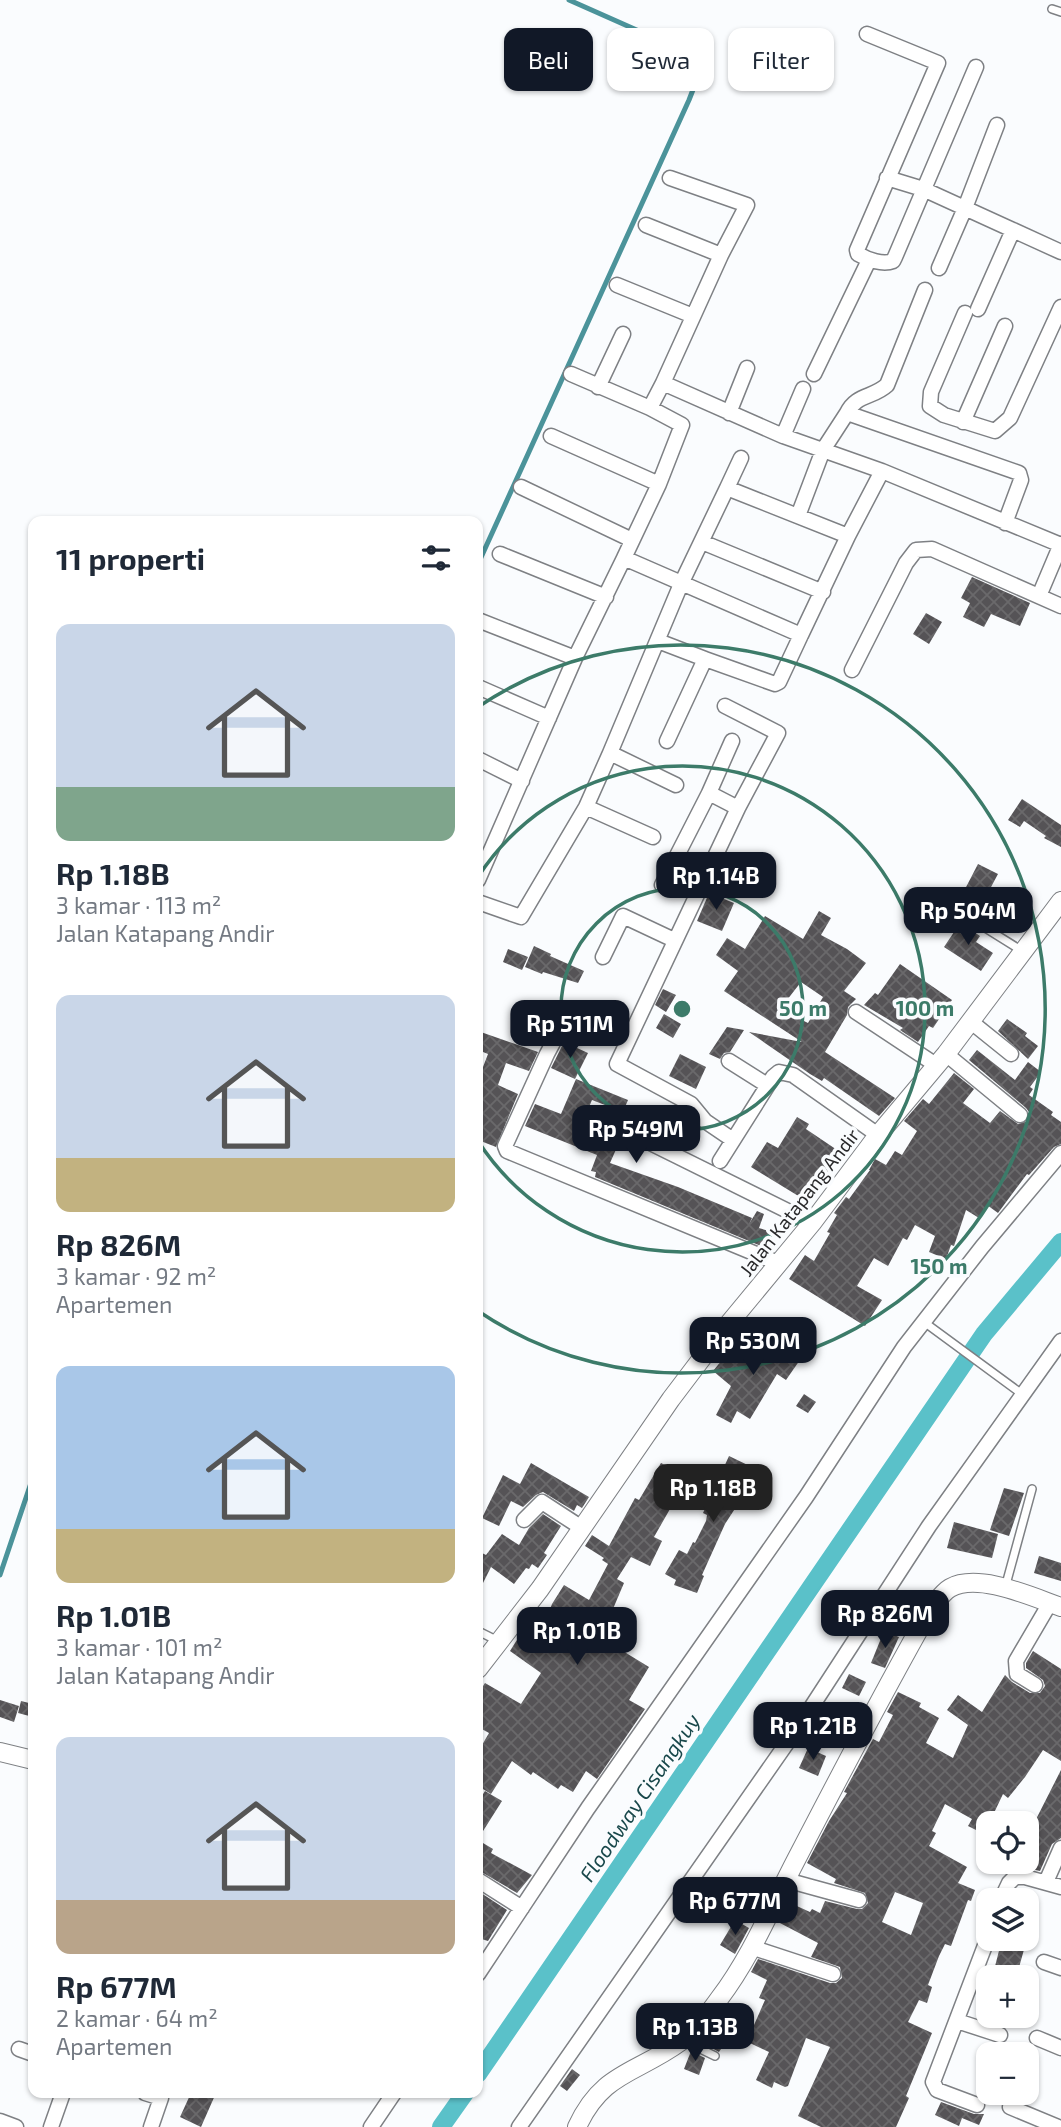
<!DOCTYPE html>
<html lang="id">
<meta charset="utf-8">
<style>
:root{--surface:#fff;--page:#f2f2f3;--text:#1f2937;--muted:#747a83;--accent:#111827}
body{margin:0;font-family:"Exo 2",sans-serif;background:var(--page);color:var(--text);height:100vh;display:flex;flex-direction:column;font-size:26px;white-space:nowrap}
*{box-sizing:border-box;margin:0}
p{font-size:23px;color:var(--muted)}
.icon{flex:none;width:38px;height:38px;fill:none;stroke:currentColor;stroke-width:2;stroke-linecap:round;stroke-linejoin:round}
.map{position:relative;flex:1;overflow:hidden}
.details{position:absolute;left:28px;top:516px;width:455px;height:1582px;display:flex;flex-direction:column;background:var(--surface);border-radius:14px;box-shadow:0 2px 5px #0004}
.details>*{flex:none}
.banner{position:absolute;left:504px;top:28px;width:452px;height:63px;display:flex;gap:14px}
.buttons{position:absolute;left:976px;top:1811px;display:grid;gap:14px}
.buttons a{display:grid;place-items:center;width:63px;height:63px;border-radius:14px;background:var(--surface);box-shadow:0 2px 5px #0004;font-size:35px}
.price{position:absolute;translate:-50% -60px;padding:0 16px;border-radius:14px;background:var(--accent);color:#fff;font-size:23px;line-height:46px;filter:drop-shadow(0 2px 4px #0008)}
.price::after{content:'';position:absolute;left:50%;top:42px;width:21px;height:16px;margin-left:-10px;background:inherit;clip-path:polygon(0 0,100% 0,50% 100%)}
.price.current{background:#222;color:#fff}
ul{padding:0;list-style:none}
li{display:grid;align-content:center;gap:14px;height:371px;padding:0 28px}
li span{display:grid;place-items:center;height:217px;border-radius:14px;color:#555}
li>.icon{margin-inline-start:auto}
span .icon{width:126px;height:126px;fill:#fffc;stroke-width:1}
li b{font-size:30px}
h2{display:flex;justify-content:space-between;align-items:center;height:84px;padding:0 28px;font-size:30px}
.tag{padding:0 24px;border-radius:14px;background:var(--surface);box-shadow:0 2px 5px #0004;font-size:24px;line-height:63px}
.tag.current{background:var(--accent);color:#fff}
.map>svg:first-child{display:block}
</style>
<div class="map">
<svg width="1061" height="2127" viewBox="0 0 1061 2127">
<defs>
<pattern id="building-cross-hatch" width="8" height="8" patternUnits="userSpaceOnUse" patternTransform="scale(1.75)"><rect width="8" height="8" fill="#555356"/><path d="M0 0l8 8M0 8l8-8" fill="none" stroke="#6a696b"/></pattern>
</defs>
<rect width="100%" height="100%" fill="#fafcfe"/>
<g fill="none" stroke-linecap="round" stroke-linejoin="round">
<path stroke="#4b939a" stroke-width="5" d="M478 564 689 100 703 64 701 59 693 55 569 0
M0 1575 33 1477"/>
<path stroke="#5ac1c9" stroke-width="18" d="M478 2074 984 1334 1061 1242
M441 2127 465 2093"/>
</g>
<path fill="url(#building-cross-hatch)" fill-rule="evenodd" d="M972 577 1030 603 1020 626 991 614 984 627 963 617 970 603 961 598Z
M926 613 942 622 929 644 913 634Z
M1022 799 1061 825V847L1044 838 1046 836 1024 821 1020 827 1008 820Z
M978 864 998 874 983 902 964 891Z
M709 893 734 903 722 931 697 921Z
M819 911 831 918 821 935 847 949 866 963 844 991 856 999 848 1007 847 1015 825 1052 895 1098 879 1116 824 1078 822 1081 810 1074 749 1032 802 1042 724 991 738 971 716 955 727 938 745 949 765 916 803 939ZM801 982 823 997 808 1023 780 1009Z
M960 923 980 936 976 942 993 953 981 971 944 947Z
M534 946 551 954 550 956 584 971 578 983 543 972 542 974 525 967Z
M508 949 528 957 522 970 503 962Z
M900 964 952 1000 933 1028 929 1026 918 1042 900 1030 903 1028 864 1005 875 993 878 995Z
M663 989 676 995 666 1012 655 1005Z
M664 1014 681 1024 673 1038 656 1028Z
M1007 1019 1027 1033 1025 1036 1038 1046 1028 1059 998 1031Z
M727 1027 744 1030 730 1052 724 1053 720 1059 709 1054Z
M478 1031 538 1052 529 1071 506 1063 498 1085 518 1094 496 1147 478 1140V1080L488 1054 478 1050Z
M564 1042 588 1053 575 1079 551 1068Z
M977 1050 1015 1080 1028 1062 1041 1072 1030 1087 1033 1089 1029 1095 1053 1112 1051 1115 1061 1122V1144L1054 1147 1029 1175 1027 1174 998 1213 987 1205 979 1218 966 1210 954 1246 951 1245 946 1259 929 1252 935 1236 915 1225 907 1240 903 1238 888 1266 874 1258 857 1286 882 1300 865 1326 789 1279 805 1255 814 1261 830 1233 827 1232 837 1215 834 1213 846 1197 849 1199 870 1170H869L875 1159 886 1165 895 1151 902 1155 917 1131 904 1121 923 1099 929 1104 954 1073 974 1089 963 1103 990 1123 1000 1111 1018 1124 1028 1121 1029 1112 1026 1108 969 1060Z
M680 1054 706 1067 696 1089 669 1076Z
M576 1079 628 1100 623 1112 592 1100 581 1126 604 1135 603 1139 618 1145 610 1163 678 1187 752 1218 749 1224 757 1211 764 1214 759 1228 772 1232 766 1248 595 1177 596 1172 591 1171 597 1155 525 1126 535 1104 561 1114Z
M797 1117 809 1124 806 1129 843 1154 817 1192 807 1186 800 1197 751 1167 767 1142 778 1148Z
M765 1333 802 1357 786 1380 777 1374 750 1419 737 1411 731 1423 716 1415 731 1386 713 1371 731 1349 747 1361 749 1358 758 1364H764L767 1360 766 1356 755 1348Z
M804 1394 816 1402 808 1413 796 1406Z
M729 1456 758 1470 750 1491 747 1490 740 1505 738 1504 725 1524 702 1575 704 1576 697 1593 674 1585 676 1580 665 1574 679 1550 687 1554 693 1542 695 1543 706 1521 707 1515 703 1513Z
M531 1463 589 1497 582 1508 577 1505 574 1511 543 1492 536 1495 523 1507 511 1501 499 1526 482 1518 503 1475 520 1484Z
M661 1463 691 1478 682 1497 678 1495 654 1537 662 1541 650 1566 631 1557 617 1579 624 1583 607 1623 621 1631 613 1645 649 1667 629 1700 645 1709 597 1779 586 1771 573 1792 561 1785 558 1789 533 1772 531 1775 512 1761 491 1794 478 1786V1752L489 1733 478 1727V1694L485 1683 521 1704 541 1673 510 1651 520 1635 523 1638 534 1624 542 1629 552 1604 564 1585 589 1600 608 1564 602 1560 604 1558 585 1546 592 1535 609 1546 635 1498 639 1500Z
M1004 1488 1024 1493 1009 1536 990 1530Z
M543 1514 561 1526 544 1553 547 1555 538 1568 532 1564 529 1569 526 1568 514 1584 491 1567 478 1593V1551L486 1555 502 1534 519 1545 529 1528Z
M954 1522 998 1534 992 1558 947 1548Z
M1039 1556 1061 1563V1581L1034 1573Z
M884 1631 899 1637 885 1668 871 1663Z
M1033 1651 1061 1669V1761L1043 1750 1025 1777 1008 1798 1003 1794 984 1834 968 1826 972 1819 945 1804 932 1831 936 1833 929 1846 967 1867 958 1883 975 1890 971 1901 968 1900 951 1946 945 1944 939 1956 928 1985 932 1987 927 2003 919 2000 908 2022 932 2033 906 2096 909 2098 896 2127H821L798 2116 830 2047 806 2038 788 2086 785 2087 774 2082 772 2088 756 2080 769 2052 731 2034 719 2052 699 2041 721 2016 717 2027 720 2029 728 2013 754 2025 765 2000 759 1998 767 1980 751 1972 758 1959 830 1983H836L842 1978 840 1967 811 1957 818 1943 778 1922 788 1902 810 1912 812 1909 820 1913 825 1901 857 1909H862L868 1903 865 1893 834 1883 836 1879 807 1863 829 1821 847 1793 844 1792 873 1739 879 1742 893 1715 887 1712 898 1692 921 1703 919 1707 939 1718 926 1743 953 1758 968 1725 947 1710 958 1695 982 1712 1005 1675 1012 1682 1030 1693H1040L1045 1686 1043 1680 1026 1668V1663ZM895 1892 923 1903 911 1935 882 1922Z
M849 1674 866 1682 859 1696 842 1688Z
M0 1700 19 1706 14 1722 0 1717Z
M21 1701 33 1704V1717L18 1713Z
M808 1748 826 1756 818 1776 799 1768Z
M1061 1770V1838L1052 1844 1040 1871 1027 1868V1837Z
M485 1791 502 1801 478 1839V1802Z
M478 1840 493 1849 491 1853 532 1875 517 1893 478 1870Z
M478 1891 507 1910 488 1941 478 1938Z
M735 1920 749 1928 735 1954 720 1945Z
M1008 1939H1027L1016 1978H992L1001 1943 1007 1942Z
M691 2051 705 2058 699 2075 684 2069Z
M572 2069 580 2075 567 2091 560 2086Z
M191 2093H216L201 2127 180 2117Z
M941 2102 974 2114H984L979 2125 962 2118 959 2126 935 2115Z"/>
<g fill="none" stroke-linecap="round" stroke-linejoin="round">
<g stroke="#7e8084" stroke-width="10">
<path id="service" d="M1052 9 1061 12
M971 919 1024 952
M924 1322 1022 1394
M721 1333 761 1359
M1005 1588 1032 1489
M478 1631 498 1641
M684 2041 715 2056"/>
</g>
<g stroke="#7e8084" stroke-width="17">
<path id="minor" d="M867 34 938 63 857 250 858 254C868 260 883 265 893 261L895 257 976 67
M887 178 923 189 1061 252
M646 225 721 255
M939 268 965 208 997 125
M617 285 693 316
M978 309 1013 230
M965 313 931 392 930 406 944 415 995 431 1010 418 1061 307
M571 374 650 408 682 425 659 484 624 558
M814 374 869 260
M663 383 721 255 747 205 670 178
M598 387 623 334
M650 408 663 383 783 436 882 471 1061 545
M729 413 747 368
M847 413C856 394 873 398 887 385L925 290
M963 422 1005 326
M551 436 659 484
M783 436 803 389
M521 487 632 540
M727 488 741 458
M798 516 823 450 847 413 1019 473 1021 480 1005 523
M702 542 823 592
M500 554 606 597
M1039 596 1061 544
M478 620 575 658
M658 641 705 659
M852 670 906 563 916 550 932 549 1061 606
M478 687 549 718
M725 706 778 733 738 808 617 1064 691 1104 705 1121 733 1140
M667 741 705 659 775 684 779 682 801 635
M732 741 709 793 738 808
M478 759 522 781
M676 785 610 753 681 584 727 488 848 536
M586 807 653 837
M478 880 575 658 624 558 801 635 848 536 882 471
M662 885 709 793
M478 902 521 917 586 807 610 753
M603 957 623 916 674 940
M856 1012 936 1065
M970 1021 1011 1054
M564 1022 547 1054 505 1146 507 1151 778 1263
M946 1054 1020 1115
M729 1061 767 1085
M612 1124 812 1223
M720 1161 773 1077 779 1072 793 1075 878 1135
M524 1520 542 1502 582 1528
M1035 1685 1017 1674 1016 1661 1050 1603
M478 1880 522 1908
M786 1880 859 1900
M1046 1882 1061 1848
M1001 1900 1009 1883 1015 1877H1025L1061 1887
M751 1947 833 1974
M1044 1962 1061 1968
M478 1974 588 1808 806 1497 904 1347 982 1247 1061 1153
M957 2021 1000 2035
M1037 2038 1061 2048
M19 2049 33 2054
M145 2093 161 2098 151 2127
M977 2105 937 2090 933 2082 989 1935
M1010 2107 1058 2127
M0 2121 16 2127
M51 2127 63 2093
M371 2127 394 2093
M519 2127 803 1720 929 1526 1061 1341"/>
</g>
<g stroke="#7e8084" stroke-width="20">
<path id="tertiary" d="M478 1669 540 1589 671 1399 721 1333 812 1223 878 1135 946 1054 1061 901
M0 1752 33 1760
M577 2127C602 2072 636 2074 680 2042 695 2032 709 2013 719 1999 751 1957 772 1906 796 1860 840 1775 884 1691 931 1608 937 1601 943 1592 950 1588 978 1572 1032 1597 1061 1607"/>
</g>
<use href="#service" stroke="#fff" stroke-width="7"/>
<use href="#minor" stroke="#fff" stroke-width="14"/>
<use href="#tertiary" stroke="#fff" stroke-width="18"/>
</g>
<g fill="none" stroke="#3c7b69" stroke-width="3.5">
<circle cx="682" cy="1009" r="121"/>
<path d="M478 877A243 243 0 1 1 478 1141"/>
<path d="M478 707A364 364 0 1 1 478 1311"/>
</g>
<g text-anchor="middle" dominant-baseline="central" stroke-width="7" stroke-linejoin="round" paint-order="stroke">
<g font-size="19" fill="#29292b" stroke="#fafcfe">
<text transform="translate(799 1202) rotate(-52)">Jalan Katapang Andir</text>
</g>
<g font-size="21" font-style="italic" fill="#19484b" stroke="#fafcfe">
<text transform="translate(639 1797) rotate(-56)">Floodway Cisangkuy</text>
</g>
</g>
<circle cx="682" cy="1009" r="10" fill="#3c7b69" stroke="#fafcfe" stroke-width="3.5"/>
<g font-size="21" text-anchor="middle" font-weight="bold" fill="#3c7b69" stroke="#fafcfe" stroke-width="7" stroke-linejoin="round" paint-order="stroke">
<text x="803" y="1016">50 m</text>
<text x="925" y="1016">100 m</text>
<text x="939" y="1274">150 m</text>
</g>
</svg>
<div class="buttons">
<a><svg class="icon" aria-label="locate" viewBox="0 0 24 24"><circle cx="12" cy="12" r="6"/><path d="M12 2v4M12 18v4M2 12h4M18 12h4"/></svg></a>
<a><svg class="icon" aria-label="layers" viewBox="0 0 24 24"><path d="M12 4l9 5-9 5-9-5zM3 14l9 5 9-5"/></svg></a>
<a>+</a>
<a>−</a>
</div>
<b class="price" style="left:716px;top:912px">Rp 1.14B</b>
<b class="price" style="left:968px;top:947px">Rp 504M</b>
<b class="price" style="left:570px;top:1060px">Rp 511M</b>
<b class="price" style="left:636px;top:1165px">Rp 549M</b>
<b class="price" style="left:753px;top:1377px">Rp 530M</b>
<b class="price current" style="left:713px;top:1524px">Rp 1.18B</b>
<b class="price" style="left:885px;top:1650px">Rp 826M</b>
<b class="price" style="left:577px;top:1667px">Rp 1.01B</b>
<b class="price" style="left:813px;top:1762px">Rp 1.21B</b>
<b class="price" style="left:735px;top:1937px">Rp 677M</b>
<b class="price" style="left:695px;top:2063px">Rp 1.13B</b>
<div class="banner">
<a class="tag current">Beli</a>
<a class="tag">Sewa</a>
<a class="tag">Filter</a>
</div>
<section class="details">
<h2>11 properti<svg class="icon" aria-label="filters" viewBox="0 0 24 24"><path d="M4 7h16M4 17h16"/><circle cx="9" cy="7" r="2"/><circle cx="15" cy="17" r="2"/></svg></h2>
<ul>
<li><span style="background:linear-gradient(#c9d6e8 75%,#7fa58c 0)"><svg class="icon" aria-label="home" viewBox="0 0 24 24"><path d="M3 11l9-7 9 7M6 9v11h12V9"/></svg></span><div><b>Rp 1.18B</b><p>3 kamar · 113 m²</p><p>Jalan Katapang Andir</p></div></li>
<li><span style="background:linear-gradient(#c9d6e8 75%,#c2b280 0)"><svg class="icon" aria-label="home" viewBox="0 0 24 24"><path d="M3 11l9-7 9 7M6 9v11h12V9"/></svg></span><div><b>Rp 826M</b><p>3 kamar · 92 m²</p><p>Apartemen</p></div></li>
<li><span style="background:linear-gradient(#a9c7e8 75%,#c2b280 0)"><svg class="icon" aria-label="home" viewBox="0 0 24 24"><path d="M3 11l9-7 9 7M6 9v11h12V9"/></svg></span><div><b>Rp 1.01B</b><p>3 kamar · 101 m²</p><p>Jalan Katapang Andir</p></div></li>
<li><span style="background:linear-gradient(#c9d6e8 75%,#b9a48a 0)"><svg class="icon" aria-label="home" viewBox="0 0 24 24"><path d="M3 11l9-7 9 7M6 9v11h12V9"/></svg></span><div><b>Rp 677M</b><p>2 kamar · 64 m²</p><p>Apartemen</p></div></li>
</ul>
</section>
</div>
